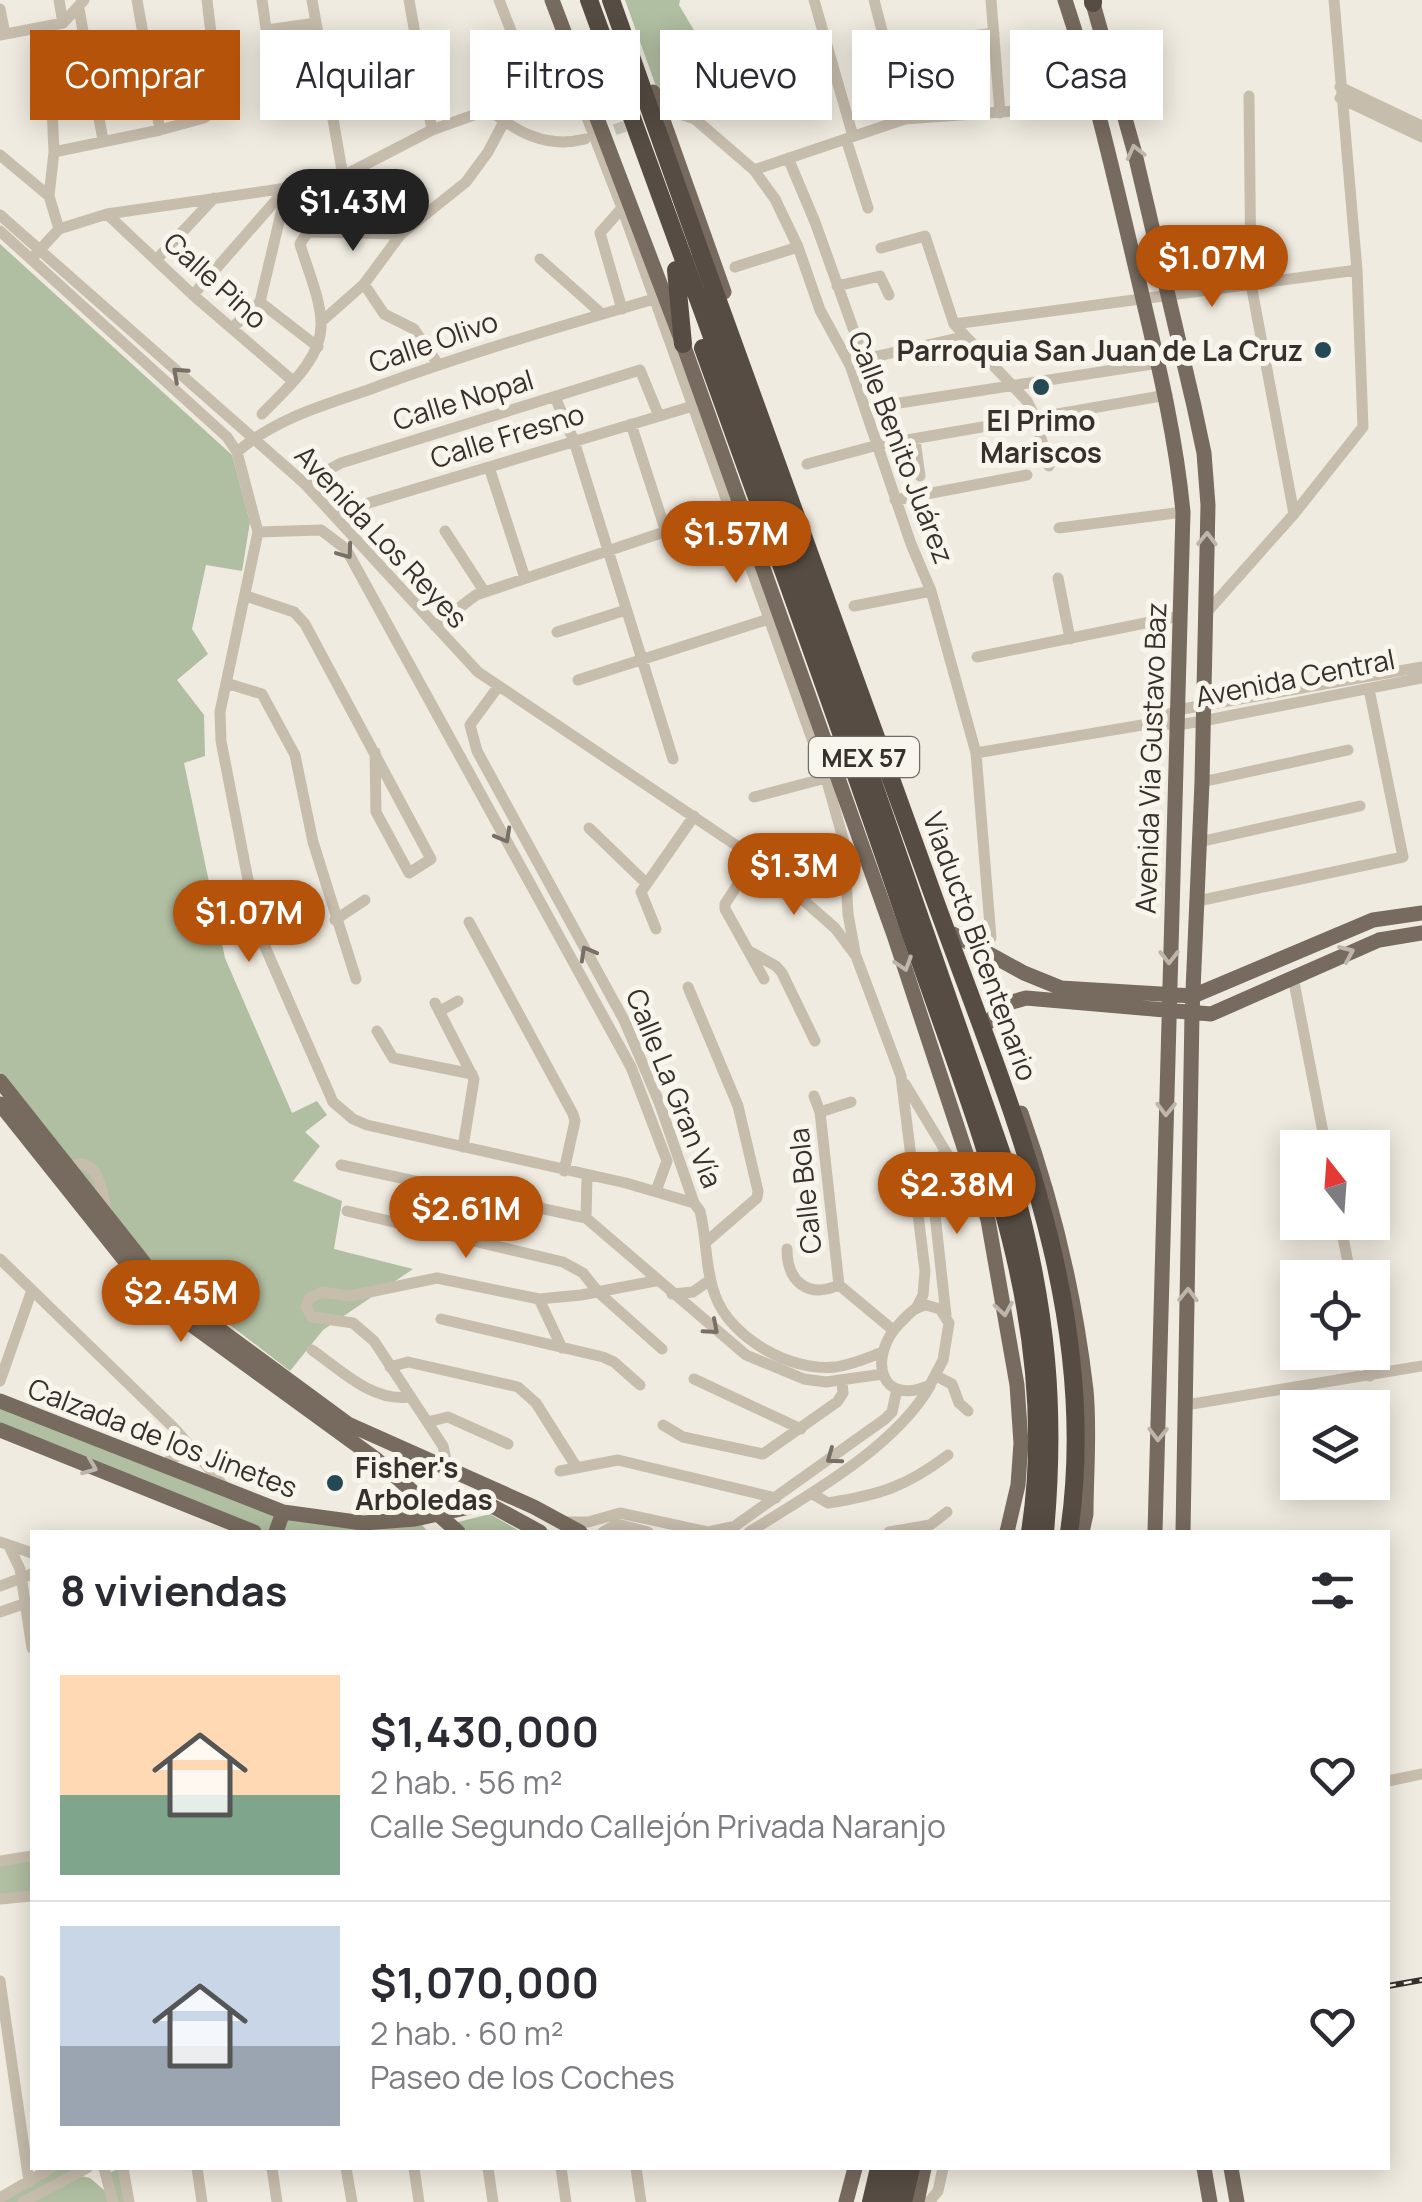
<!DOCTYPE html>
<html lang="es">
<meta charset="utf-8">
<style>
:root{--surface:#fff;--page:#f7f7f7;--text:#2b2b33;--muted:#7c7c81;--line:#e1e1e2;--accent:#b45309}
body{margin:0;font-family:Manrope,sans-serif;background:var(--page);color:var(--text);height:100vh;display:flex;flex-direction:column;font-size:38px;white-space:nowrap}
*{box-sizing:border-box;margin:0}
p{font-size:32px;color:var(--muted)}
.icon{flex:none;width:55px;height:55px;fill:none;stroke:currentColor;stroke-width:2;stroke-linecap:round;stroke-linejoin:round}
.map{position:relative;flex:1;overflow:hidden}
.drawer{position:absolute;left:30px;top:1530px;width:1360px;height:640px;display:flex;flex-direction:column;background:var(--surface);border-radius:0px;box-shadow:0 5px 25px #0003}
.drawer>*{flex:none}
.banner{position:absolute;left:30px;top:30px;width:1362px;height:90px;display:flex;gap:20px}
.needle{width:65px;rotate:343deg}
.fabs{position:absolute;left:1280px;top:1130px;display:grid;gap:20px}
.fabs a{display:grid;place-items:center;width:110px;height:110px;border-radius:0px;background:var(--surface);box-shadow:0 5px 25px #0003;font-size:50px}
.price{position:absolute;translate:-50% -85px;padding:0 22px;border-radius:35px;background:var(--accent);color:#fff;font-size:32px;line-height:65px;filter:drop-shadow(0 2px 5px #0008)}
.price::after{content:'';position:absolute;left:50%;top:60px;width:30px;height:22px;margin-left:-15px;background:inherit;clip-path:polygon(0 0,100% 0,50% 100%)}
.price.on{background:#222;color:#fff}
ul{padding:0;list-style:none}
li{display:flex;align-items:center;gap:30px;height:250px;padding:0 30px}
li+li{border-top:2px solid var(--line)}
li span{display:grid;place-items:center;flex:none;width:280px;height:200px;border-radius:0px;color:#555}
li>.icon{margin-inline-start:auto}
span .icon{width:120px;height:120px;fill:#fffc;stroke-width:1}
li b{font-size:42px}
h2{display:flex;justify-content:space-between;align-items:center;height:120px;padding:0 30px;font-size:42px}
.tag{padding:0 35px;border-radius:0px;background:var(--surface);box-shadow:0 5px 25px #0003;font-size:35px;line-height:90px}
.tag.on{background:var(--accent);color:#fff}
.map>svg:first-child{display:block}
</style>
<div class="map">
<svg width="1422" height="2202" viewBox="0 0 1422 2202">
<rect width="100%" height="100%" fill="#f0ebe0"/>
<path fill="#b0bea1" d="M625 0H680L679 5 704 47 703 95 677 96 662 103Z
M0 244 232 455 250 522 242 571 206 565 192 629 208 654 177 680 204 715 205 756 184 763 225 958 292 1113 317 1101 327 1115 305 1132 320 1146 293 1181 342 1201 334 1249 413 1269 323 1330 290 1371 165 1275 108 1211 0 1072Z
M0 1403 282 1514 418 1520 428 1532H257L0 1429Z
M490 1514 521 1532H470L454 1523Z
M32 1856V1896L0 1899V1861Z
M51 2168H86L77 2175 90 2178 111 2196 106 2175 119 2168 127 2202H0Z"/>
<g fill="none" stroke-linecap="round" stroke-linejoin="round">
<path stroke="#cbc6bc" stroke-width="11" stroke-dasharray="11 5.5" stroke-linecap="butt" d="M599 135 638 122"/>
<path stroke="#c7bdad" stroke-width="11" d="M59 0 63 23
M137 0 160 130
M262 0 272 72
M409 0 432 130
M499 0 535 92
M814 0 853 136
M874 0 905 119
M991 0 1000 113
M0 9 5 34
M79 9 103 140
M267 30 316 23
M0 35 63 23 84 0
M887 47 994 33
M572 79 622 208 826 778 844 842 848 914 855 952
M1340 87 1422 126
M1249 96 1251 284 1294 514
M1340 98 1422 137
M488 109C517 132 546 149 585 139
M663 114 677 113 695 119 754 170 775 199 798 247 820 310 850 365 911 544 931 591 976 753 991 938
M846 139 868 208
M54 152 160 130 204 118 211 113 218 91 207 0
M0 155 49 196
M788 158 815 222 864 359 963 337
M754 170 905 119 1097 105
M107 214 193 295 293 381
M0 215 304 483 478 672 755 858 835 928 856 956 901 1076 925 1271 923 1295 917 1307
M59 229 107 214 287 188 343 176 432 130 579 77
M0 231 227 437 237 452 258 532 220 712 221 741 258 931 333 1102 353 1119 367 1125 626 1183 694 1203
M306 232 401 234
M881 248 925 236 954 324 1027 401 1035 417 1049 466
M35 255 59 229 49 196 54 152 50 63
M540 259 602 314
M156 260 214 198
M735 267 798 247
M364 284 384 314 414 329 438 364
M837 286 880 276 889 295
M193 295 284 191
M260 302 318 347
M622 309 600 233 622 208
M321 322 364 284 401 234 466 182 488 152 516 99
M954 324 1357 270
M232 328 260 302 287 188
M555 397 574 441 673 759
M867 408 1159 363
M262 414C285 390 323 359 321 322 320 297 307 268 300 244L343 176 312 0
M631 424 666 532
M915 440 920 476
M237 452C275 419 321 406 368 390 462 355 558 327 654 299
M807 464 878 445 1167 395
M489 467 525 578
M304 483 341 463 640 370 659 416
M895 500 1027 475
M335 513 693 406
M1059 528 1183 512
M445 531 484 591
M258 532 321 530 346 549 631 1067 667 1161 656 1191
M1058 578 1070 639
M246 596 294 612 305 624 431 859 409 873 376 812 375 752
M854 606 931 591
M1206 613 1294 514 1363 427 1357 270 1334 0
M435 626 476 595 730 510
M557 632 626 610
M977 657 1180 616
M578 680 769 619
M226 683 262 694 295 755 313 842 356 979
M1154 723 1177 710 1422 667
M470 725 477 751 624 1020 659 1102 694 1203 700 1211C707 1239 705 1269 715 1295 730 1338 791 1372 835 1367 851 1365 865 1359 880 1353
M470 725 498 687
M976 753 1154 723 1177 725 1203 721 1422 678
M1202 782 1348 750
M754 797 826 778
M589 828 646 883
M1199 842 1360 806
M755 858 725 904V909L764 979
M766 863 818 872 846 867
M803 899 814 889 818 872
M1198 901 1403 857 1369 689
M335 920 365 900
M469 922 573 1114 575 1121 564 1171
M656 929 641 892 694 816
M749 951 776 966 782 973 815 1041
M1293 977 1326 1148
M688 987 738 1106 758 1191 757 1198 706 1242
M435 1003 474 1079 463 1147
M440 1011 458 1001
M377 1031 393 1058 472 1074
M905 1084 978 1205
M814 1096 820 1112 839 1285 893 1330
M820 1112 851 1102
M944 1152 932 1169 931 1178 946 1315
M341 1165 586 1218 746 1355 804 1379 826 1382 883 1374
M63 1171C97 1147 103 1191 107 1215
M347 1211 563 1262 583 1273 598 1292 662 1349
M586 1218 587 1177
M1340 1222 1351 1278
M787 1249C787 1281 807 1299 839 1285
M0 1259 176 1430 228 1491
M672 1294 693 1292 710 1280
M539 1299 562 1348
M926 1305 940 1309 949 1323 943 1360 930 1385C881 1408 866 1358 900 1323 909 1314 914 1307 926 1305Z
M441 1319 603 1357 614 1362 640 1385
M312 1350C341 1370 372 1402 409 1397
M1365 1352 1370 1376
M390 1367 408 1362 518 1387 536 1403 577 1468
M936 1376 952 1384 959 1403 968 1411
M694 1379 801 1429
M0 1381 32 1290
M1186 1405 1422 1366
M427 1422 448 1417 508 1444
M663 1425 683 1437 763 1454 837 1402 843 1393 842 1382
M161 1466 177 1456 176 1430
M448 1469 443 1446 374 1341 353 1323 312 1317 306 1307 309 1298 322 1292 350 1296 437 1278 539 1299 581 1295 655 1281
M560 1471 618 1460 776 1498
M402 1481 418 1456
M811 1493 828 1503C879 1495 906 1487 948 1455
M562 1522H588L620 1513 708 1532 735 1526 885 1419 892 1412 897 1389
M603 1532 617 1524 648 1532
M749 1532C809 1495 895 1447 930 1386
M889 1532 930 1525 947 1512
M0 1542 32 1553
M9 1546 20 1569 32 1648
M0 1586 32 1574
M0 1612 29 1602
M1388 1781 1422 1774
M0 1861 32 1856
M0 1899 32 1896
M0 1981 29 2182
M104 2168 113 2202
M123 2168 129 2202
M197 2168 202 2202
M272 2168 277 2202
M346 2168 352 2202
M414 2168 419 2202
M488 2168 493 2202
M561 2168 566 2202
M636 2168 641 2202
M0 2198 51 2168
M23 2202 87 2168
M929 2202 938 2191 943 2168"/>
<path stroke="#776a5e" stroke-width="15" d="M552 0 683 344 894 935 988 1220 1017 1385 1021 1443 1018 1485 1007 1532
M1065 0C1094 87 1114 176 1135 265 1154 347 1175 427 1183 512L1155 1532
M1092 0 1135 154 1194 406 1204 453 1208 505 1202 782 1192 1014 1183 1532
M653 92 724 292
M953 934 1024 973 1061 988 1193 996 1373 920 1422 913
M989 1022 1005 1004 1026 998 1211 1014 1379 940 1422 933
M0 1081 160 1283 178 1299 348 1424 534 1507 580 1532
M0 1104 146 1287 178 1315 376 1459 458 1532
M1021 1113C1053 1203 1075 1295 1086 1390 1090 1431 1086 1473 1086 1514L1082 1532
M0 1401 283 1512 363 1523 415 1519 479 1505 494 1507 540 1532
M0 1430 254 1532
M276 1532 283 1512
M1204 2168 1210 2202
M1231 2168 1237 2202
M846 2202 855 2168
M917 2202 924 2168"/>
<path stroke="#564c43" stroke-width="18" d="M589 0 842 693 1015 1192C1047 1310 1056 1410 1045 1532
M1093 3V0
M701 254C776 463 853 672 928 881 1003 1091 1103 1304 1069 1532
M676 270 683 344
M703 348C773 542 844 736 910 932 977 1128 1063 1321 1030 1532
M871 2202 879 2168
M887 2202 896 2168
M903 2202 911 2168"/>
<g stroke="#37302b" stroke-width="6">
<path id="rail" d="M1388 1986 1422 1980"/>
</g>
<use href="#rail" stroke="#f8f5ec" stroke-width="2.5" stroke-dasharray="8" stroke-linecap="butt"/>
<path stroke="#564c43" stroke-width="18" d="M611 0 701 254"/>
</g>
<defs><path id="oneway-chevron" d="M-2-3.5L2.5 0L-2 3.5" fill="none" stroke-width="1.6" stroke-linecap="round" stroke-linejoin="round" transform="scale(2.5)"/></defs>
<g stroke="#beb6ac">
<use href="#oneway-chevron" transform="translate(1135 152) rotate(-104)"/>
<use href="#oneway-chevron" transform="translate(1207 539) rotate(-89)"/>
<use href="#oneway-chevron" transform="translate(1347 953) rotate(-24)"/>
<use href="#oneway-chevron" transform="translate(1169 957) rotate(90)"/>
<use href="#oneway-chevron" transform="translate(904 964) rotate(72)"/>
<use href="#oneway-chevron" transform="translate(1166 1109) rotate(91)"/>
<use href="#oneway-chevron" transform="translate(1188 1295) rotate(-89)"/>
<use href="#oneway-chevron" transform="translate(1004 1309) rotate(81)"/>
<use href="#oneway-chevron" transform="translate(1158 1434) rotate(91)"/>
<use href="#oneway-chevron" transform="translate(90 1467) rotate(22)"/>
</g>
<g stroke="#786f66">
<use href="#oneway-chevron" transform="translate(179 374) rotate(-138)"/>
<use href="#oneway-chevron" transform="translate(346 552) rotate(54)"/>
<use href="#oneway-chevron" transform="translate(504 836) rotate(61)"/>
<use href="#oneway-chevron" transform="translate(587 953) rotate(-119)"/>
<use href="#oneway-chevron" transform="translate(712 1328) rotate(41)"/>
<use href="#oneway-chevron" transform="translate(833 1457) rotate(144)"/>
</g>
<g fill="#254954" stroke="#f8f5ec" stroke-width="4">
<circle cx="1323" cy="350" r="10"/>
<circle cx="1041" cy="387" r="10"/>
<circle cx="335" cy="1483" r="10"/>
</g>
<g text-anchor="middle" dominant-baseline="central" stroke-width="10" stroke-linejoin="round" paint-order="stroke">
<rect fill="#f8f5ec" stroke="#716b65" stroke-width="2.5" x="809" y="737" width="110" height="40" rx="8"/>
<g font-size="25" font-weight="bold" fill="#37302b">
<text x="864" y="757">MEX 57</text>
</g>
<g font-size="28" fill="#37302b" stroke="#f8f5ec">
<text transform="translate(216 280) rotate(42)">Calle Pino</text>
<text transform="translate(433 341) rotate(-19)">Calle Olivo</text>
<text transform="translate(463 399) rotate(-17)">Calle Nopal</text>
<text transform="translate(507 435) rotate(-17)">Calle Fresno</text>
<text transform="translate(902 447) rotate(69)">Calle Benito Juárez</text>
<text transform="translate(382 536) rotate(47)">Avenida Los Reyes</text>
<text transform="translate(1295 677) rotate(-11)">Avenida Central</text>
<text transform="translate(1150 758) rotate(-88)">Avenida Via Gustavo Baz</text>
<text transform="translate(981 946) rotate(70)">Viaducto Bicentenario</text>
<text transform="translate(675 1088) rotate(68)">Calle La Gran Vía</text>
<text transform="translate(804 1191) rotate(-96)">Calle Bola</text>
<text transform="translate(163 1437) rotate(21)">Calzada de los Jinetes</text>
</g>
<g font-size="28" font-weight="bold" fill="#37302b" stroke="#f8f5ec" text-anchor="end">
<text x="1303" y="350">Parroquia San Juan de La Cruz</text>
<text x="1041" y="420" text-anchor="middle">El Primo<tspan x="1041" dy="32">Mariscos</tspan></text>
<text x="355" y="1467" text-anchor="start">Fisher's<tspan x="355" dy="32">Arboledas</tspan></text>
</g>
</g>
</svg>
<div class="fabs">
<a><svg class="needle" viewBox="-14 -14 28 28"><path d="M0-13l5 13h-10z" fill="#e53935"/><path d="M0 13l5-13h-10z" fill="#7c7c81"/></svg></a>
<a><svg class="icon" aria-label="locate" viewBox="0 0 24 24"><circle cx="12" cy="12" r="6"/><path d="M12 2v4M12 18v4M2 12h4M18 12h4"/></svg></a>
<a><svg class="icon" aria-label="layers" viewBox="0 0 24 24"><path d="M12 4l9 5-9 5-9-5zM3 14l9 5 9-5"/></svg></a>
</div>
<b class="price on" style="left:353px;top:254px">$1.43M</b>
<b class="price" style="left:1212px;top:310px">$1.07M</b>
<b class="price" style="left:736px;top:586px">$1.57M</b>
<b class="price" style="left:794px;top:918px">$1.3M</b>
<b class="price" style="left:249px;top:965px">$1.07M</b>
<b class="price" style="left:957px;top:1237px">$2.38M</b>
<b class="price" style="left:466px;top:1261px">$2.61M</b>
<b class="price" style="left:181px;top:1345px">$2.45M</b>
<div class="banner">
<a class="tag on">Comprar</a>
<a class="tag">Alquilar</a>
<a class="tag">Filtros</a>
<a class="tag">Nuevo</a>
<a class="tag">Piso</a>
<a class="tag">Casa</a>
</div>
<section class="drawer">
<h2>8 viviendas<svg class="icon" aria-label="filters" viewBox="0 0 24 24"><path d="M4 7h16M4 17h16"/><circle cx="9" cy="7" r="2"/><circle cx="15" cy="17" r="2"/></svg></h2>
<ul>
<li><span style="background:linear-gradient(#ffd9b3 60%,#7fa58c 0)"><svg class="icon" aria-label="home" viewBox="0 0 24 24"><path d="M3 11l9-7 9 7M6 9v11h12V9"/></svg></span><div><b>$1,430,000</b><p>2 hab. · 56 m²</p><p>Calle Segundo Callejón Privada Naranjo</p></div><svg class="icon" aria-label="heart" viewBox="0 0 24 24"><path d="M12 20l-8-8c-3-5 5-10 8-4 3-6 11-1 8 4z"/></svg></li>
<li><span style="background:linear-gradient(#c9d6e8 60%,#9aa5b1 0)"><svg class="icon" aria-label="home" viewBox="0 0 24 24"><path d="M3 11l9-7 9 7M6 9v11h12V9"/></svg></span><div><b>$1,070,000</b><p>2 hab. · 60 m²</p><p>Paseo de los Coches</p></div><svg class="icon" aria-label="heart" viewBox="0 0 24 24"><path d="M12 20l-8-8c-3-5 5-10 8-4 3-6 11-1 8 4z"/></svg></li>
</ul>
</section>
</div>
